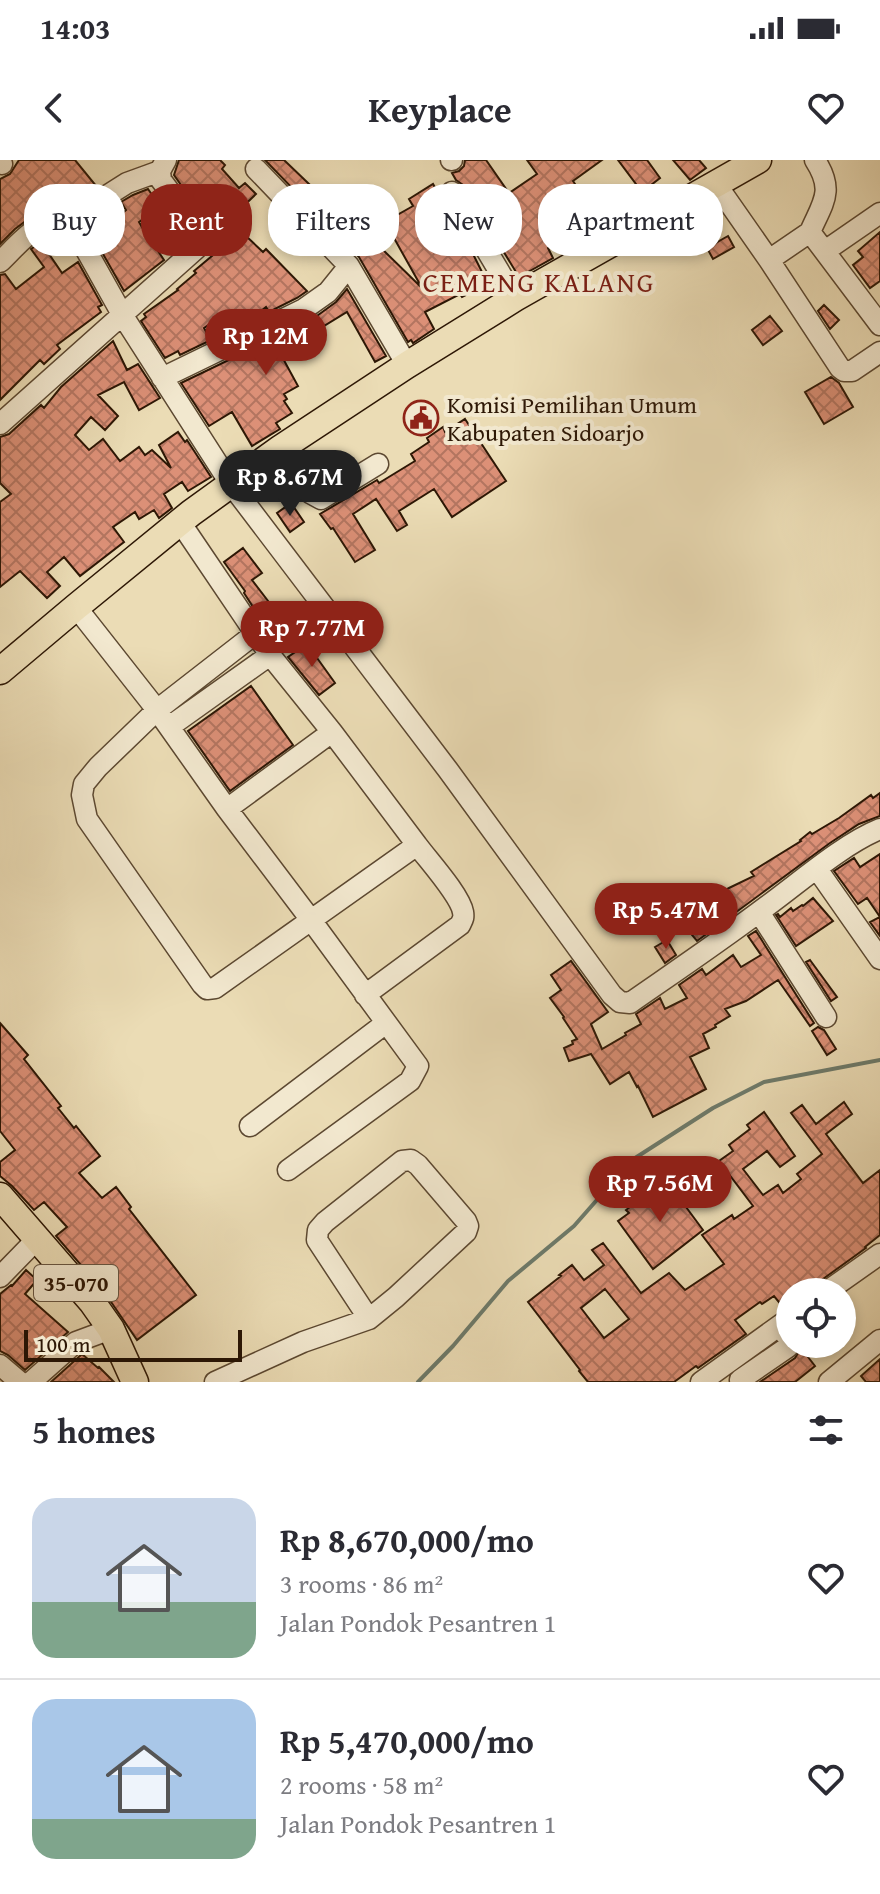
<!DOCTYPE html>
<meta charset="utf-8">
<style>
:root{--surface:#fff;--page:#f2f2f3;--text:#2b2b33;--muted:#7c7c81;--line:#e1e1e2;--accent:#8f2418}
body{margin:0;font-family:"Gentium Book Plus",serif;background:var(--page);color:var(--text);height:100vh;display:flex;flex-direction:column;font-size:30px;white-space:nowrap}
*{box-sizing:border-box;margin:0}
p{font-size:26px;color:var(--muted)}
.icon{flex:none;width:44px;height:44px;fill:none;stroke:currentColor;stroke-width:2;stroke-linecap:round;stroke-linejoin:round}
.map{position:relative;height:1222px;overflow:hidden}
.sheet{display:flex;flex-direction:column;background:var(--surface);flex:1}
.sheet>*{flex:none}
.top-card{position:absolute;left:24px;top:24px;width:832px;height:72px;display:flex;gap:16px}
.fabs{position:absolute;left:776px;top:1118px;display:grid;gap:16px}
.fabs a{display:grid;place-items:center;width:80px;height:80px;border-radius:50%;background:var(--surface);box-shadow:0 4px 12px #0003;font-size:40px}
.scale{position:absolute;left:24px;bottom:20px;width:218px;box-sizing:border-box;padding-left:8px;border:4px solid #2d1705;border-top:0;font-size:22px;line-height:28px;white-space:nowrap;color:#2d1705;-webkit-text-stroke:6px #f2e8cf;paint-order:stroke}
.price{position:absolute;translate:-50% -68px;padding:0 18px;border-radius:28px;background:var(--accent);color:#fff;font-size:26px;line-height:52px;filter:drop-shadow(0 2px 4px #0008)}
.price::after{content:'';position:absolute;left:50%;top:48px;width:24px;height:18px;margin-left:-12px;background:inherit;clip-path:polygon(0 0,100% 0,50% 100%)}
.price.on{background:#222;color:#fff}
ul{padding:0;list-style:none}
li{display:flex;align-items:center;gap:24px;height:200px;padding:0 32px}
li+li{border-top:2px solid var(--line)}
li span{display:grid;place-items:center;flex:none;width:224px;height:160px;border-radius:24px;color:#555}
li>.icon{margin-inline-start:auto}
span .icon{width:96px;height:96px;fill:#fffc;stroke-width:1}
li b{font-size:34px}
h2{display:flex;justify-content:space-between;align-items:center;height:96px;padding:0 32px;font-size:34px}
.chip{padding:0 28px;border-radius:32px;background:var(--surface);box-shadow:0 4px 12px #0003;font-size:28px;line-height:72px}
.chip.on{background:var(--accent);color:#fff}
.status{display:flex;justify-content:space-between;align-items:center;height:56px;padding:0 40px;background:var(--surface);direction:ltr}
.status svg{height:22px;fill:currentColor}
header{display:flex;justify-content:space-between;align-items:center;height:104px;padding:0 32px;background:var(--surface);font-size:36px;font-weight:600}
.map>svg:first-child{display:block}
</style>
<div class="status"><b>14:03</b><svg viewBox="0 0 49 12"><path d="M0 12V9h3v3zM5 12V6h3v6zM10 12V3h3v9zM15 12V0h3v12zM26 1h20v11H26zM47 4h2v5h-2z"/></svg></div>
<header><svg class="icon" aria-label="back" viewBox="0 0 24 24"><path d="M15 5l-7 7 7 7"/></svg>Keyplace<svg class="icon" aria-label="heart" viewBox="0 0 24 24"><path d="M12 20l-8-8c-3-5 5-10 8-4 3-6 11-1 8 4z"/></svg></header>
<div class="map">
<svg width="880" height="1222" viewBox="0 0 880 1222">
<defs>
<pattern id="building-cross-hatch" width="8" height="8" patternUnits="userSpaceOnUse" patternTransform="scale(2)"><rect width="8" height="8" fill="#dc9077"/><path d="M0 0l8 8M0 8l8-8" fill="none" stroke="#b37560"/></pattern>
</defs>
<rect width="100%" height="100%" fill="#ebdcb5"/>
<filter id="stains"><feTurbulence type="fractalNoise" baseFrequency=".0025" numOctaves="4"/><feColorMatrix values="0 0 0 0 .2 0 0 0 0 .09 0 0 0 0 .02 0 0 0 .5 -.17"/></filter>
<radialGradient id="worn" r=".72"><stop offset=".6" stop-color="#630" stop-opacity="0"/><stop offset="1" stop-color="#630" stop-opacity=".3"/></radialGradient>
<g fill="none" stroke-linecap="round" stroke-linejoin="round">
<path stroke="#6d7a6a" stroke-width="4" d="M418 1222 453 1186 508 1121 574 1066 632 1000 713 948 764 922 880 900"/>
</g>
<path fill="url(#building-cross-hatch)" stroke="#2d1705" stroke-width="2" fill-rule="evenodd" d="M19 0H75L97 27 79 38 67 49H50L34 55 15 69 0 84V19L10 14Z
M179 0H220L225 5 222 9 239 28 245 23 256 34 229 60 263 92 266 89 307 131 297 138 269 152 266 147 247 162 232 169 222 156 204 168 211 180 180 195 178 191 165 198 141 161 146 157 144 154 178 130 177 129 196 113 194 111 231 80 214 65 212 67 205 57 208 55 191 39 174 15Z
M265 0H284L332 46 335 43 422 128 385 62 413 46 409 39 433 24 471 90 488 124 462 137 460 134 425 152 434 169 413 183 411 180 408 182 359 97Z
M465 0H486L509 33 537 14 527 0H602L573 21 592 49 579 57 575 51 557 64 565 77 548 88 553 98 519 117 463 25 456 20 452 13 459 11 464 6Z
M618 0H647L660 18 642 32Z
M673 0H699L706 8 690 20Z
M148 29 157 42 154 44 158 49 139 62 153 86 154 85 164 100 124 131 103 94 110 89 102 77 123 62 119 56 126 50 121 42 133 35Z
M167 50 188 77 181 85 162 53Z
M880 72V121L870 128 853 105 863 97 858 91Z
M54 74H62L67 82 49 94 62 113 78 102 102 145 98 147 101 152 57 185 60 189 44 204 40 200 0 240V115L5 114 16 129 44 107 31 89Z
M728 76 734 87 713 99 707 88Z
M347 129 386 196 375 202 347 152 280 193 298 226 284 234 287 239 284 241 292 253 276 263 280 269 252 286 232 252 209 266 181 223 310 161 336 142Z
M824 145 839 160 830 169 818 151Z
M770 156 782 171 763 185 752 170Z
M113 181 127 210 138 204 160 238 139 250 124 222 98 235 118 256 105 270 91 257 75 275 89 290 103 279 120 301 139 287 145 295 152 290 171 308 159 285 178 272 185 282 187 280 211 317 188 331 182 322 164 334 172 348 159 358 154 350 139 359 135 352 113 367 124 382 80 416 64 397 47 412 60 426 47 438 20 411 0 427V342L11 334 0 323V277L9 274 41 245 44 248 61 227Z
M831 217 839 223 853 247 824 264 805 232Z
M465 259 506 321 452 357 434 329 399 351 407 365 397 371 376 339 353 354 375 390 355 402 333 368 331 369 320 354 377 320 379 323 415 301 411 294 429 282 427 278 443 267 445 272Z
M291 343 304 362 290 372 277 353Z
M243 388 262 413 252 420 278 454 264 464 244 433 245 431 224 402Z
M307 484 335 523 319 535 288 497Z
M251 526 293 585 230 631 188 571Z
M880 633V656L859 664 830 683 697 781 682 763 715 736 729 728 754 716 751 712 801 681 800 680 810 672 812 674 839 658 871 635 873 638Z
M880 694V776L870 762 880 757 867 738 858 744 834 711 854 698 860 707Z
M813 738 833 761 796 786 776 755 778 754 780 757 791 748 793 751 802 745 803 746Z
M756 771 814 863 810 866 778 820 746 841 725 849 730 856 715 865 716 867 703 874 709 888 690 897 706 929 653 957 638 926 637 927 629 912 610 924 591 894 569 901 564 888 573 884 572 881 577 879 563 858 564 857 550 838 561 830 551 815 571 801 608 852 591 864 602 889 626 875 625 873 641 864 636 854 660 838 665 849 687 838 679 825 702 809 706 815 733 795 741 807 761 795 748 776Z
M667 780 676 795 665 803 655 787Z
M810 800 837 837 831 841 806 802Z
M0 863 28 895 24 899 61 946 58 948 74 968 76 966 100 996 79 1013 102 1038 116 1027 131 1047 129 1049 196 1135 137 1180 105 1133 56 1076 67 1067 44 1042 34 1050 12 1026 0 1016V1002L15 990 0 971Z
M818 867 824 870 836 889 827 895 812 871Z
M844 942 852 954 826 974 863 1023 880 1010V1075L865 1087 866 1088 805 1132H790V1145L783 1147 774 1136 762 1144 760 1142 735 1160 746 1174 698 1208 696 1206 674 1222H588L579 1211 580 1210 528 1142 561 1116 559 1115 572 1105 584 1120 604 1105 592 1090 603 1083 641 1133 669 1113 685 1130 724 1104 702 1075 732 1055 734 1059 753 1046 719 1001 733 991 729 985 750 969 747 965 764 952 795 996 780 1007 767 991 743 1009 763 1035 778 1025 783 1033 801 1019 797 1014 822 994 791 953 802 945 816 964ZM605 1129 629 1159 604 1178 581 1148Z
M666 1020 703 1070 653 1109 618 1061 629 1053 626 1050Z
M26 1110 37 1120 25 1134 68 1172 25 1210 8 1195 0 1191V1134L11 1125 12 1126Z
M801 1188 815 1206 795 1222H760L795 1198Z
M82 1194 98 1208 99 1207 114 1222H51Z
M880 1199V1222H866L861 1216Z"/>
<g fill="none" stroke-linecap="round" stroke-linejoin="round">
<g stroke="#5c4831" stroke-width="23">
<path id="minor" d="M451 0H452
M815 0C835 31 823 42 810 72L880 165
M0 1 2 4
M256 9 349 106 407 205
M716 24 769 100
M452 32 515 138
M71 63 86 49 127 23 160 11
M810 72 769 100 840 208 844 211H852L880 192
M825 91 880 53
M0 102C18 85 44 51 71 63L123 156 230 323 448 610 612 835 620 842 630 843C676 811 722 780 767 746 800 722 843 684 880 669
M162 218 304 149 328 132 349 106
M0 264 197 88 201 80 200 72 161 20 160 11 166 0
M281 288 310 333 321 339 378 304
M180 362 270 495 332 572 227 649
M76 447 157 550 227 649 311 760 418 906 410 921 288 1010
M256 473 157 550 98 607 84 624 82 635 87 659 202 824 207 829 215 828 417 685 332 572
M169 567 270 495
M817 709 880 799
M759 752 826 857
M365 835 460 765C463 759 464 758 463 752 460 735 428 700 417 685
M250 966 386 863
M0 1117 38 1078
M826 1132 880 1094
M0 1205 20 1222
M740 1220 788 1187 789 1179 779 1166
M31 1222 76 1182 111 1169
M215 1222 303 1182 369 1159 396 1137 466 1072 468 1066 466 1061 418 1005 411 1000 402 1001 325 1062 318 1070 317 1080 369 1159
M701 1222 790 1158
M829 1222 880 1180"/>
</g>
<g stroke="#2d1705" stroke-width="29">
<path id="major" d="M0 511 76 447 191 353 281 288 407 205 515 138 758 0
M0 1036 92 1142 111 1169 135 1222"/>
</g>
<use href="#minor" stroke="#f2e8cf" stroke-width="20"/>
<use href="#major" stroke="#ebdcb5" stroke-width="26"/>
</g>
<defs>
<g id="civic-ring" transform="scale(1.8)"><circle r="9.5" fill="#f2e8cf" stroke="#8f2418" stroke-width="1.5"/><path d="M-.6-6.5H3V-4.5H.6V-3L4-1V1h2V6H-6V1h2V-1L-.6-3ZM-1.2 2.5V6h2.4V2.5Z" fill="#8f2418"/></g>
</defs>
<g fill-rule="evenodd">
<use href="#civic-ring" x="421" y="258"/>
</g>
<g text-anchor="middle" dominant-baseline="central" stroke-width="8" stroke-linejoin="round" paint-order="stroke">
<rect fill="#f2e8cf" stroke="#685642" stroke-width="2" x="34" y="1105" width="84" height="36" rx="6"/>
<g font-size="22" font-weight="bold" fill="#2d1705">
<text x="76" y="1123">35-070</text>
</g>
<g font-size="24" fill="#2d1705" stroke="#f2e8cf" text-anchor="start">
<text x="447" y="244">Komisi Pemilihan Umum<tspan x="447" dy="28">Kabupaten Sidoarjo</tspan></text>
</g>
<g font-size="28" letter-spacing="2" fill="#7a1f14" stroke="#f2e8cf">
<text x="539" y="121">CEMENG KALANG</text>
</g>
</g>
<rect width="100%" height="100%" filter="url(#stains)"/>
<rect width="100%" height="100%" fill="url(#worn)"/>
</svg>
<div class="fabs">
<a><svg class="icon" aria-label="locate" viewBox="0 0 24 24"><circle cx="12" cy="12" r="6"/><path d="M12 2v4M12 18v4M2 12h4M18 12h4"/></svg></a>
</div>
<div class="scale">100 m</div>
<b class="price" style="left:266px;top:217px">Rp 12M</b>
<b class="price on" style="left:290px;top:358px">Rp 8.67M</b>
<b class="price" style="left:312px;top:509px">Rp 7.77M</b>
<b class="price" style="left:666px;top:791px">Rp 5.47M</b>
<b class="price" style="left:660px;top:1064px">Rp 7.56M</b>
<div class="top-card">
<a class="chip">Buy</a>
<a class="chip on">Rent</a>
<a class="chip">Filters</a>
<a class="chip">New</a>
<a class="chip">Apartment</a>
</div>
</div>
<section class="sheet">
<h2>5 homes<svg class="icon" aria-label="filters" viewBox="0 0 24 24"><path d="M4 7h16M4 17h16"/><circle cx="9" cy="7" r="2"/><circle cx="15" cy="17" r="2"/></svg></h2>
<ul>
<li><span style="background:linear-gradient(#c9d6e8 65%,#7fa58c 0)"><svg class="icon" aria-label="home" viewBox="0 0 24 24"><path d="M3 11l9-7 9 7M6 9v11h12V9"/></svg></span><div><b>Rp 8,670,000/mo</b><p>3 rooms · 86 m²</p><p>Jalan Pondok Pesantren 1</p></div><svg class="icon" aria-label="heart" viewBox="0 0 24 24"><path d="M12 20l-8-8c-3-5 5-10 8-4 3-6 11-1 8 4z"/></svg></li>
<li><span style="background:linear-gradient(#a9c7e8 75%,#7fa58c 0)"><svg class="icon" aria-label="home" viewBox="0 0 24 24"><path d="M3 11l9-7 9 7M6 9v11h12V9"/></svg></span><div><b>Rp 5,470,000/mo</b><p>2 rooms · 58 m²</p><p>Jalan Pondok Pesantren 1</p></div><svg class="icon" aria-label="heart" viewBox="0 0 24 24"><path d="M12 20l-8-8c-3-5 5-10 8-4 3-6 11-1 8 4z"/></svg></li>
</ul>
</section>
